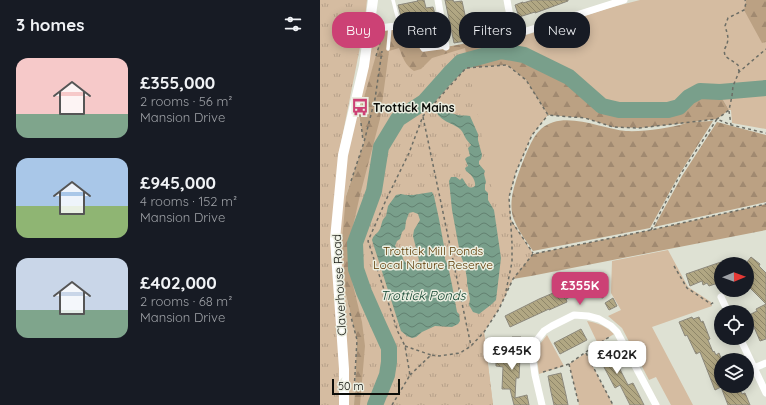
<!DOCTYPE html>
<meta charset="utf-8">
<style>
:root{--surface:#171b24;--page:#20242c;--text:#f1f3f6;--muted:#9ea1a6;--accent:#cc4175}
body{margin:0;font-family:Quicksand,sans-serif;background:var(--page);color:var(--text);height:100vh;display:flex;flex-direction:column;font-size:15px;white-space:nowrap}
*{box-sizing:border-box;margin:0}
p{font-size:13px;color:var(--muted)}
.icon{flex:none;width:22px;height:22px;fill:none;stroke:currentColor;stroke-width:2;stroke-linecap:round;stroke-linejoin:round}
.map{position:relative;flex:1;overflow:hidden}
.sheet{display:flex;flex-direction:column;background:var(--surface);width:320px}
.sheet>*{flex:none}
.hud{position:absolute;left:12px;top:12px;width:374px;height:36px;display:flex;gap:8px}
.needle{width:26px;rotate:89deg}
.controls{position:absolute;left:394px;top:257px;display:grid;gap:8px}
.controls a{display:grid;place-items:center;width:40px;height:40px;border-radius:50%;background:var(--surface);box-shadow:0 2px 10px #0003;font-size:20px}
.scale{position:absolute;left:12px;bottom:10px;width:68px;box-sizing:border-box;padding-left:4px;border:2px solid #0c0d09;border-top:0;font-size:11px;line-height:14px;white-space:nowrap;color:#0c0d09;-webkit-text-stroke:3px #ebeee1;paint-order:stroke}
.price{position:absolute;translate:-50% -34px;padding:0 9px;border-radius:8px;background:#fff;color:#222;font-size:13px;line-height:26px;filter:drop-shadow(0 1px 2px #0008)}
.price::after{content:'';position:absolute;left:50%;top:24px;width:12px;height:9px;margin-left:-6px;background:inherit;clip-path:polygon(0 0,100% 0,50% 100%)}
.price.on{background:var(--accent);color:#fff}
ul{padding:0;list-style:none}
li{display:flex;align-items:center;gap:12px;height:100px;padding:0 16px}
li span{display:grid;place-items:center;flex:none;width:112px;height:80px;border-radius:12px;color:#555}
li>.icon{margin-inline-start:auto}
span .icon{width:48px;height:48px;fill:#fffc;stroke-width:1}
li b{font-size:17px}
h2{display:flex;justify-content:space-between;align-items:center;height:48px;padding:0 16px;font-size:17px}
.pill{padding:0 14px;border-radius:16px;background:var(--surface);box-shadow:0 2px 10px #0003;font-size:14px;line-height:36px}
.pill.on{background:var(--accent);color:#fff}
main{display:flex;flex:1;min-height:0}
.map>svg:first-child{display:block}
</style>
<main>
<section class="sheet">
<h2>3 homes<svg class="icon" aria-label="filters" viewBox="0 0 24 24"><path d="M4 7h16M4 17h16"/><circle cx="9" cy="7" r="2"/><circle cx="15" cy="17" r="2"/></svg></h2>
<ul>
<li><span style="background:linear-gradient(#f6c9c9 70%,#7fa58c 0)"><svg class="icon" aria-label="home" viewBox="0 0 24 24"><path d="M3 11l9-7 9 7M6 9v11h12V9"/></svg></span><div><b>£355,000</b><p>2 rooms · 56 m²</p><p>Mansion Drive</p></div></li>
<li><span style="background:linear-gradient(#a9c7e8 60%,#8fb573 0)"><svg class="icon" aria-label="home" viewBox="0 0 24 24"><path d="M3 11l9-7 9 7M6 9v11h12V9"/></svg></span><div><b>£945,000</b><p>4 rooms · 152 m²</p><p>Mansion Drive</p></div></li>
<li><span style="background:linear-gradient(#c9d6e8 65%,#7fa58c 0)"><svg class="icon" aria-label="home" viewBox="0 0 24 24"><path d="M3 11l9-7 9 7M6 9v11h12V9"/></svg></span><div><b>£402,000</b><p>2 rooms · 68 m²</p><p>Mansion Drive</p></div></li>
</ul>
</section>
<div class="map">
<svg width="446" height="405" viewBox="0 0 446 405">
<defs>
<pattern id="forest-firs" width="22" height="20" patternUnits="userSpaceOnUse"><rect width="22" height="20" fill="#bba183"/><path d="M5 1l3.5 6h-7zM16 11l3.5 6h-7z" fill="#a08970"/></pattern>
<pattern id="park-tufts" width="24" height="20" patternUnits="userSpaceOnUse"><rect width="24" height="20" fill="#d5bca1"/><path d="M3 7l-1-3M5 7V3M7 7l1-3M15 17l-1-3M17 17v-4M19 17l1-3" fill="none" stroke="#b6a089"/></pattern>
<pattern id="water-waves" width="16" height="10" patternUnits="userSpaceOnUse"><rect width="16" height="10" fill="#799f8b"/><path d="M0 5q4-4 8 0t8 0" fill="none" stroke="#628070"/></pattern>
<pattern id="building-back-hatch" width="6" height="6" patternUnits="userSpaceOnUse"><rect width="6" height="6" fill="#b1a783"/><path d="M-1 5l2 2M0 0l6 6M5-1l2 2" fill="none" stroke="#8e8669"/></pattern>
</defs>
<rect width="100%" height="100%" fill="#dee1d3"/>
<path fill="#d5bca1" d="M320 0H425L442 42H446V129L412 123 411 110H409L402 98 369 97 359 107 348 110H299L282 106 268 94 224 65 204 55 190 35 200 37 289 8Z
M114 22 119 46 106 48 90 26Z
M65 27 39 115 44 142 26 196V295L37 340 34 405H24L15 239 23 155 49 29Z
M187 65 206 80 228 115 212 135 196 172 189 197 191 220 174 210 186 295 164 332 173 405 66 200 146 68Z
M348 250 368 287 391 302 392 306 332 327 373 405H351L336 377 329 380 302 328 288 316 301 310 291 293 292 261Z
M267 321C278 323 286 326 294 334L278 344Z
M227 335 244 366 219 374 217 358 220 344Z
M266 353 293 405H259L249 364Z"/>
<path fill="url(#forest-firs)" d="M425 0H446V42L442 43 424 10 426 3Z
M86 25 103 50 126 47 190 35 204 55 249 77 282 105 299 110H347L359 107 369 97 380 91 402 98 409 110 397 119 371 122 393 121 359 175 330 228 213 251C207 242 199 232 195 222 187 206 194 186 200 169 205 157 211 138 221 129 243 109 282 129 306 131 323 132 351 128 366 123L319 128 293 127 265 118 228 115 206 80 187 65 146 68 72 405H34L37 340 26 295 22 240 26 196 44 142 39 115 60 41 65 27Z
M397 122 446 135V202L334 227 362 176Z
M446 204V230L211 276 193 279H178L191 220 213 254 331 230Z"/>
<path fill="url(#park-tufts)" d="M0 0H47L44 27 18 158 20 405H0Z
M79 48C83 58 85 65 94 71L101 69 112 58 145 48 174 199 191 220 213 254 193 279 179 309 164 332 173 405H40L45 346 42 322 32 281 30 240 40 195 60 119 69 51Z"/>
<path fill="url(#water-waves)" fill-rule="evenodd" d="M119 109C127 109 127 111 134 114 139 116 145 115 150 116L158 134V140L162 155 161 159 159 161V164L165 171 164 174 166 182 165 185V190L168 193V200L174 210 181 258 176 300 172 304 159 314 153 312 149 305 150 299 147 283V279L145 267 140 253 132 210 129 181 131 177H136L140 180 142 178C146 182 147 191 155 186 156 180 151 174 146 171L145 168 148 166 145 159 147 157 150 156 148 148 151 145C149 142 146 140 145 137 143 133 143 132 140 129 130 121 122 123 115 110Z
M112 192 114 196 119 219 124 246 125 259 128 266 132 285 137 312 139 314 140 321 138 324 132 327 115 326 102 332 96 337 92 338 87 336 81 331 52 240C53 236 55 235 58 232 63 226 60 221 66 216L68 206 76 195 81 194 86 195H93ZM93 212 98 214 100 220 94 230 93 236 99 260 97 265C84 265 82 261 82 249L78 250 75 246 77 241 80 239 82 232 85 229 86 221 89 213Z"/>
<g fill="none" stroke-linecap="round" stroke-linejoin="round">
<path stroke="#799f8b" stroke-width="16" d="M55 405 67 375 69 362V348L59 326 44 292 36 269 35 243 54 191 61 147 78 119 104 102 129 74 141 62 181 51 204 55 249 77 282 106 299 110H348L359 107 369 97 380 91 400 92 446 88"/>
</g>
<path fill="url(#building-back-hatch)" stroke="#8c887c" d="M97 0H104L106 8 113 7 115 14 82 20 78 5 98 1Z
M125 0H133L134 2 142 1 147 24 156 22 157 25 163 24 164 32 144 36 145 41 134 43Z
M213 0H248V1L215 13V12L199 17 195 5 203 2V3Z
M431 257 440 264 439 266 446 273V339L440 341 431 320 433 319 431 314 437 311 436 309 446 304 427 285V262Z
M401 262V282L389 286 387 283 383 285 382 281 370 286 366 274Z
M276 280 285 282 283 298 274 296V295L257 293 259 281 275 283Z
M245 288 250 297 246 299 247 302 229 310V309L190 327 185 316 219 299Z
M293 298 297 306 289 310 285 303Z
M372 317 373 319 379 317 381 322 383 321 390 339 388 340 393 352 394 351 396 355 399 353 401 358V386H418L422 394 425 393 430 405H408L401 387 395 390 380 352 376 354 367 335 365 336 359 322Z
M261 329 267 340 240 354 234 343Z
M192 337H201L199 378H196L195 398 207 395 209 405H194L190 389H182L183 367 176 366V359H187V346H192Z
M286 342 308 385 313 383 324 405H310L300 385 295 388 274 348Z
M241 373 246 395 248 405H234L231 392 228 376Z"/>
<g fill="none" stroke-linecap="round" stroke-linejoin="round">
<path stroke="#6c6d65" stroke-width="1.5" stroke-dasharray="3 3" stroke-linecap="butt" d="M56 56 62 36
M419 72 418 65 405 56 404 50C410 40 408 36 405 26L408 18 424 10 426 3 425 0
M409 111 411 125
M103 117 151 346
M41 123 43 141
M31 181 44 142 55 99 62 51
M192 222 213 253
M331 230 360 175 397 119 411 125 446 133
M354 266 367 288 391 304 394 302
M186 291 192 262V243L189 197 196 172 212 135 228 115
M30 313 37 340 34 391
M85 346 111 355
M266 353 293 405
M249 364 259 405
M223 372 249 364 273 347 291 336
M90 375 111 355 119 356 140 353 151 346 164 332 179 309 193 279 213 254 331 230 446 204
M72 405 90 375 85 346 78 332 48 241 66 200 89 153 103 116 146 68 187 65 206 80 228 115 265 118 293 127 319 128 397 119 409 110 412 96 413 86 419 72 446 49"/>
<path stroke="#fff" stroke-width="3.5" d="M73 0 76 12 80 26
M86 25 103 50 126 47
M68 49 70 27"/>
<path stroke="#fff" stroke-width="7" d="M118 0 126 47
M187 0C188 6 191 24 195 28 197 31 200 32 203 32L304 0
M49 29 86 25 122 18
M401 297 408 312
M420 338 446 393
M434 368 446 363
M222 405 215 375 212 354 217 340 224 331 232 326 254 315 268 316 279 319 291 326 297 332 336 405"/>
<path stroke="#fff" stroke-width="10" d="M24 405V369L15 239 23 155 44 66 53 0"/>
</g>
<defs>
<g id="bus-bare" transform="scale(1.38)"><path d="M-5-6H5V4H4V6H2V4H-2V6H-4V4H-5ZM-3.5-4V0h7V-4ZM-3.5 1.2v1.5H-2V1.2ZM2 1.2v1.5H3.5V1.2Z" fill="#cc4175" stroke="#ebeee1" stroke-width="2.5" paint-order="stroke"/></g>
</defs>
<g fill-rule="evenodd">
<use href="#bus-bare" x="40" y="107"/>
</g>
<g text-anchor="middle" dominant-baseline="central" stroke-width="3" stroke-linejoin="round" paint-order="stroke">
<g font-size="12" font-weight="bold" fill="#0c0d09" stroke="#ebeee1" text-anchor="start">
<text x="53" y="107">Trottick Mains</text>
</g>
<g font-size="12" fill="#5c3800" stroke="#ebeee1">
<text x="113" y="250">Trottick Mill Ponds<tspan x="113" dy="14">Local Nature Reserve</tspan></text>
</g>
<g font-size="12" fill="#0c0d09" stroke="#ebeee1">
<text transform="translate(19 285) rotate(-93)">Claverhouse Road</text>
</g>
<g font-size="13" font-style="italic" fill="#11442f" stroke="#ebeee1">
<text x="103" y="295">Trottick Ponds</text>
</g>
</g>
</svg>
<div class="controls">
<a><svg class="needle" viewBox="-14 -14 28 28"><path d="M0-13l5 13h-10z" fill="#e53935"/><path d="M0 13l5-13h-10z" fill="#9ea1a6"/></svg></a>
<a><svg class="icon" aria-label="locate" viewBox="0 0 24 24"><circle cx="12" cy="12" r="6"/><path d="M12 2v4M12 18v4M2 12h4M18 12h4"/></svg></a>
<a><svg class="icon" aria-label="layers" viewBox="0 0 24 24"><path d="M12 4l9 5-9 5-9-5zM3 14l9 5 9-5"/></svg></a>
</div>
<div class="scale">50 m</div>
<b class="price on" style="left:260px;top:306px">£355K</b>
<b class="price" style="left:192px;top:371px">£945K</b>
<b class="price" style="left:297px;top:375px">£402K</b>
<div class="hud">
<a class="pill on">Buy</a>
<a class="pill">Rent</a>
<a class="pill">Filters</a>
<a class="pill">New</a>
</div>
</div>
</main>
